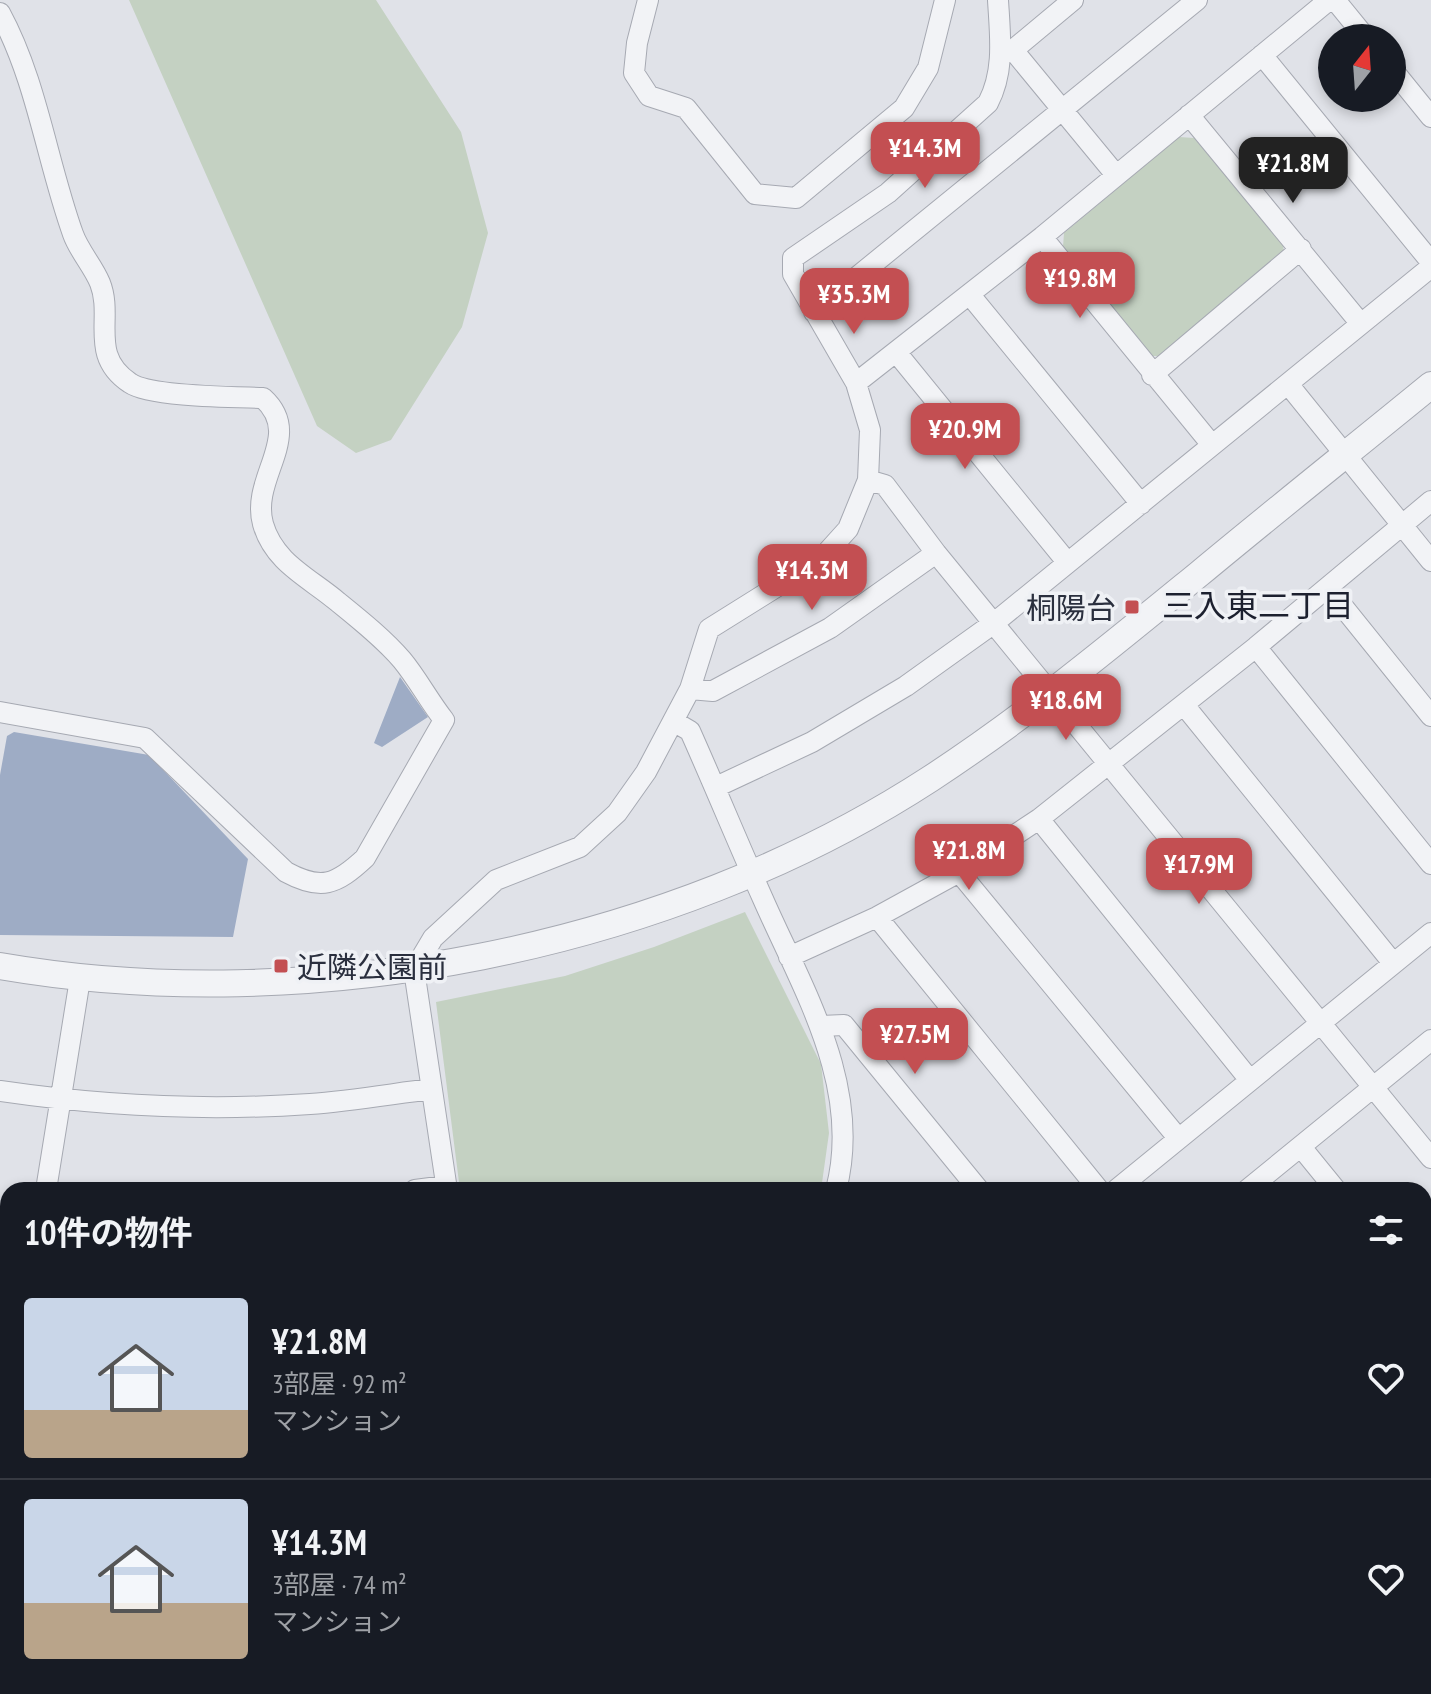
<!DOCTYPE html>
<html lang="ja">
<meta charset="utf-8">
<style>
:root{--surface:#171b24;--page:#242831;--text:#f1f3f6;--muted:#9ea1a6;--line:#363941;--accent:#c34f52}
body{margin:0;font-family:"PT Sans Narrow","Noto Sans JP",sans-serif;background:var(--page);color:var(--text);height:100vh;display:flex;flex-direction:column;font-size:30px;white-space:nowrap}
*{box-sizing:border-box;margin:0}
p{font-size:26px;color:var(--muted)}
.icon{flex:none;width:44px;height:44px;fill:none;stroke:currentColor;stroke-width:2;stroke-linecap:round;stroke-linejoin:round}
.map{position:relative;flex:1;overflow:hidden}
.side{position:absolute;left:0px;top:1182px;width:1432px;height:512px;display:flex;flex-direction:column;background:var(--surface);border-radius:24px 24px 0 0;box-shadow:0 4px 12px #0003}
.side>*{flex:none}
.needle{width:52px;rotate:17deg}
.controls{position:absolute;left:1318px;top:24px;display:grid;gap:16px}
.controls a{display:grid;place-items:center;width:88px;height:88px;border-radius:50%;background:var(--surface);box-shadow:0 4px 12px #0003;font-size:40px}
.price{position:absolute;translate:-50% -68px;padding:0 18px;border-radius:16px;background:var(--accent);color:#fff;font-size:26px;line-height:52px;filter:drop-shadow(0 2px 4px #0008)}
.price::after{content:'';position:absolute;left:50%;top:48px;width:24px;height:18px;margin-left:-12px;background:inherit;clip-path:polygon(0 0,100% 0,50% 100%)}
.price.active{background:#222;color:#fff}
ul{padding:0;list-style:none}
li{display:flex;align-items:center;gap:24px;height:200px;padding:0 24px}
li+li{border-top:2px solid var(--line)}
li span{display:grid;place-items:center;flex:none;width:224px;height:160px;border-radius:8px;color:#555}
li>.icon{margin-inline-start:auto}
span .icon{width:96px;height:96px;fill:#fffc;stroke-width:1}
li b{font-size:34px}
h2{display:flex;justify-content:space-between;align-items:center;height:96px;padding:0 24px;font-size:34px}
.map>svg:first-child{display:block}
</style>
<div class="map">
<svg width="1431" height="1694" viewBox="0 0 1431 1694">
<rect width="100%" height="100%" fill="#e0e2e8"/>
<path fill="#c4d1c2" d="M129 0H376L461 132 488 233 462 327 391 440 356 453 317 426Z
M1179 137 1194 138 1283 243 1284 257 1160 356H1148L1063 247 1064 233Z
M745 912 821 1064 829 1133 821 1190H460L436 1002 565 976 654 947Z
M1431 1545V1694H0V1643L8 1642V1686H1424V1547Z"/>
<path fill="#9eacc5" d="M400 677 428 717 382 747 374 743Z
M14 732 149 755 248 859 233 937 0 935V775L7 736Z"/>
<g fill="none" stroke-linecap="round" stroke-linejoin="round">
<g stroke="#a6a9b2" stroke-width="22">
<path id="minor" d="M648 0 637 43 634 73 649 96 686 108 755 194 796 198 904 108 928 68 945 0
M1335 0 1366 38
M0 13C37 81 47 162 73 234 79 251 93 266 100 283 114 318 88 355 130 383 150 397 236 397 263 398 305 436 250 477 263 524 274 563 310 578 338 602 359 619 384 639 402 660 417 678 429 701 444 720L365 858C336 885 321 891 286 872L145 738 0 712
M1013 50 1116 175
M1001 54 1013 50 1073 0
M1262 55 1431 262
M1392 69 1431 117
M1189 115 1361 324
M1042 237 1212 445
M970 295 1141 504
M814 312 1197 0
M896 352 1067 562
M1152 375 1301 249
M856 383 1042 237 1329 0
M1288 384 1431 561
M868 480 885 485 936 553 1431 1158
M1328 588 1431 716
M1256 647 1431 864
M690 689 713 691 830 628 936 553
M1184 705 1393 963
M673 721 690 731C715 787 738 843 763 899 803 990 863 1087 836 1190
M716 787 812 742 906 686 994 623 1431 267
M1039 819 1249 1079
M959 872 1178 1138
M877 917 1099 1190
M789 957 877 917 959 872 1039 819 1256 647 1431 501
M821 1026 844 1025 979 1190
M0 1091C102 1106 207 1111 310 1104 351 1101 391 1094 431 1089
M1301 1147 1336 1190
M46 1190 80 979
M415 1190 446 1186
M447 1190 414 970 433 938 496 880 580 847 617 813 646 772 690 689 709 629 821 559 848 529 868 480 870 430 856 383 793 274V258L888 193 988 103C1005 71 1000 35 998 0
M1116 1190 1431 933
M1247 1190 1431 1040
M1424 1297 1431 1305
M1424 1369 1431 1363
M0 1456 8 1409
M0 1501H8"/>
</g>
<g stroke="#a6a9b2" stroke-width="28">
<path id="tertiary" d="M0 966C307 1019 667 950 930 779 1025 717 1112 645 1199 574 1276 510 1354 448 1431 385"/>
</g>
<use href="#minor" stroke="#f2f3f6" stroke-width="20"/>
<use href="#tertiary" stroke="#f2f3f6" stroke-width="26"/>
</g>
<g fill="#c34f52" stroke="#eff1f5" stroke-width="3">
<rect x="1124" y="599" width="16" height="16" rx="4"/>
<rect x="273" y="958" width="16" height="16" rx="4"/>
</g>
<g text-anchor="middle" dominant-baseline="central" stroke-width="7" stroke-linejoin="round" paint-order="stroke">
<g font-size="30" fill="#2a2f3e" stroke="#eff1f5" text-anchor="end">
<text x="1116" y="607">桐陽台</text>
<text x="297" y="966" text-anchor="start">近隣公園前</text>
</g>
<g font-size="32" fill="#1c202f" stroke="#eff1f5">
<text x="1258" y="605">三入東二丁目</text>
</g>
</g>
</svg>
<div class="controls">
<a><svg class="needle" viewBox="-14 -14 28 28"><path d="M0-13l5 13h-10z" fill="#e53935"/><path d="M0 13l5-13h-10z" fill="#9ea1a6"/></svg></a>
</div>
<b class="price" style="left:925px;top:190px">¥14.3M</b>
<b class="price active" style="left:1293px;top:205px">¥21.8M</b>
<b class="price" style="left:1080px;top:320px">¥19.8M</b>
<b class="price" style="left:854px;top:336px">¥35.3M</b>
<b class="price" style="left:965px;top:471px">¥20.9M</b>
<b class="price" style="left:812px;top:612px">¥14.3M</b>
<b class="price" style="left:1066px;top:742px">¥18.6M</b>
<b class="price" style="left:969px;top:892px">¥21.8M</b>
<b class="price" style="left:1199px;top:906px">¥17.9M</b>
<b class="price" style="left:915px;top:1076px">¥27.5M</b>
<section class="side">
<h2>10件の物件<svg class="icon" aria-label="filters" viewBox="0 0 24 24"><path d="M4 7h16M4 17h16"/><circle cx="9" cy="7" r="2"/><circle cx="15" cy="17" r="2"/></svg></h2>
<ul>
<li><span style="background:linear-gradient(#c9d6e8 70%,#b9a48a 0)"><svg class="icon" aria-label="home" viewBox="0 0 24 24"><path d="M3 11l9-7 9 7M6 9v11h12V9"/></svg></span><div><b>¥21.8M</b><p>3部屋 · 92 m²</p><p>マンション</p></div><svg class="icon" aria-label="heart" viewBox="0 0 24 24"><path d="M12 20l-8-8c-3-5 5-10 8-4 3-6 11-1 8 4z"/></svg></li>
<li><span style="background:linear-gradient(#c9d6e8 65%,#b9a48a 0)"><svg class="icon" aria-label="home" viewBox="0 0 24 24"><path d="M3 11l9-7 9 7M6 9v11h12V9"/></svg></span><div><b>¥14.3M</b><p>3部屋 · 74 m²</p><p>マンション</p></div><svg class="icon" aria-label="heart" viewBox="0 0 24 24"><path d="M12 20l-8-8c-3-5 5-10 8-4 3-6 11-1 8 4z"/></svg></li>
</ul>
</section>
</div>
